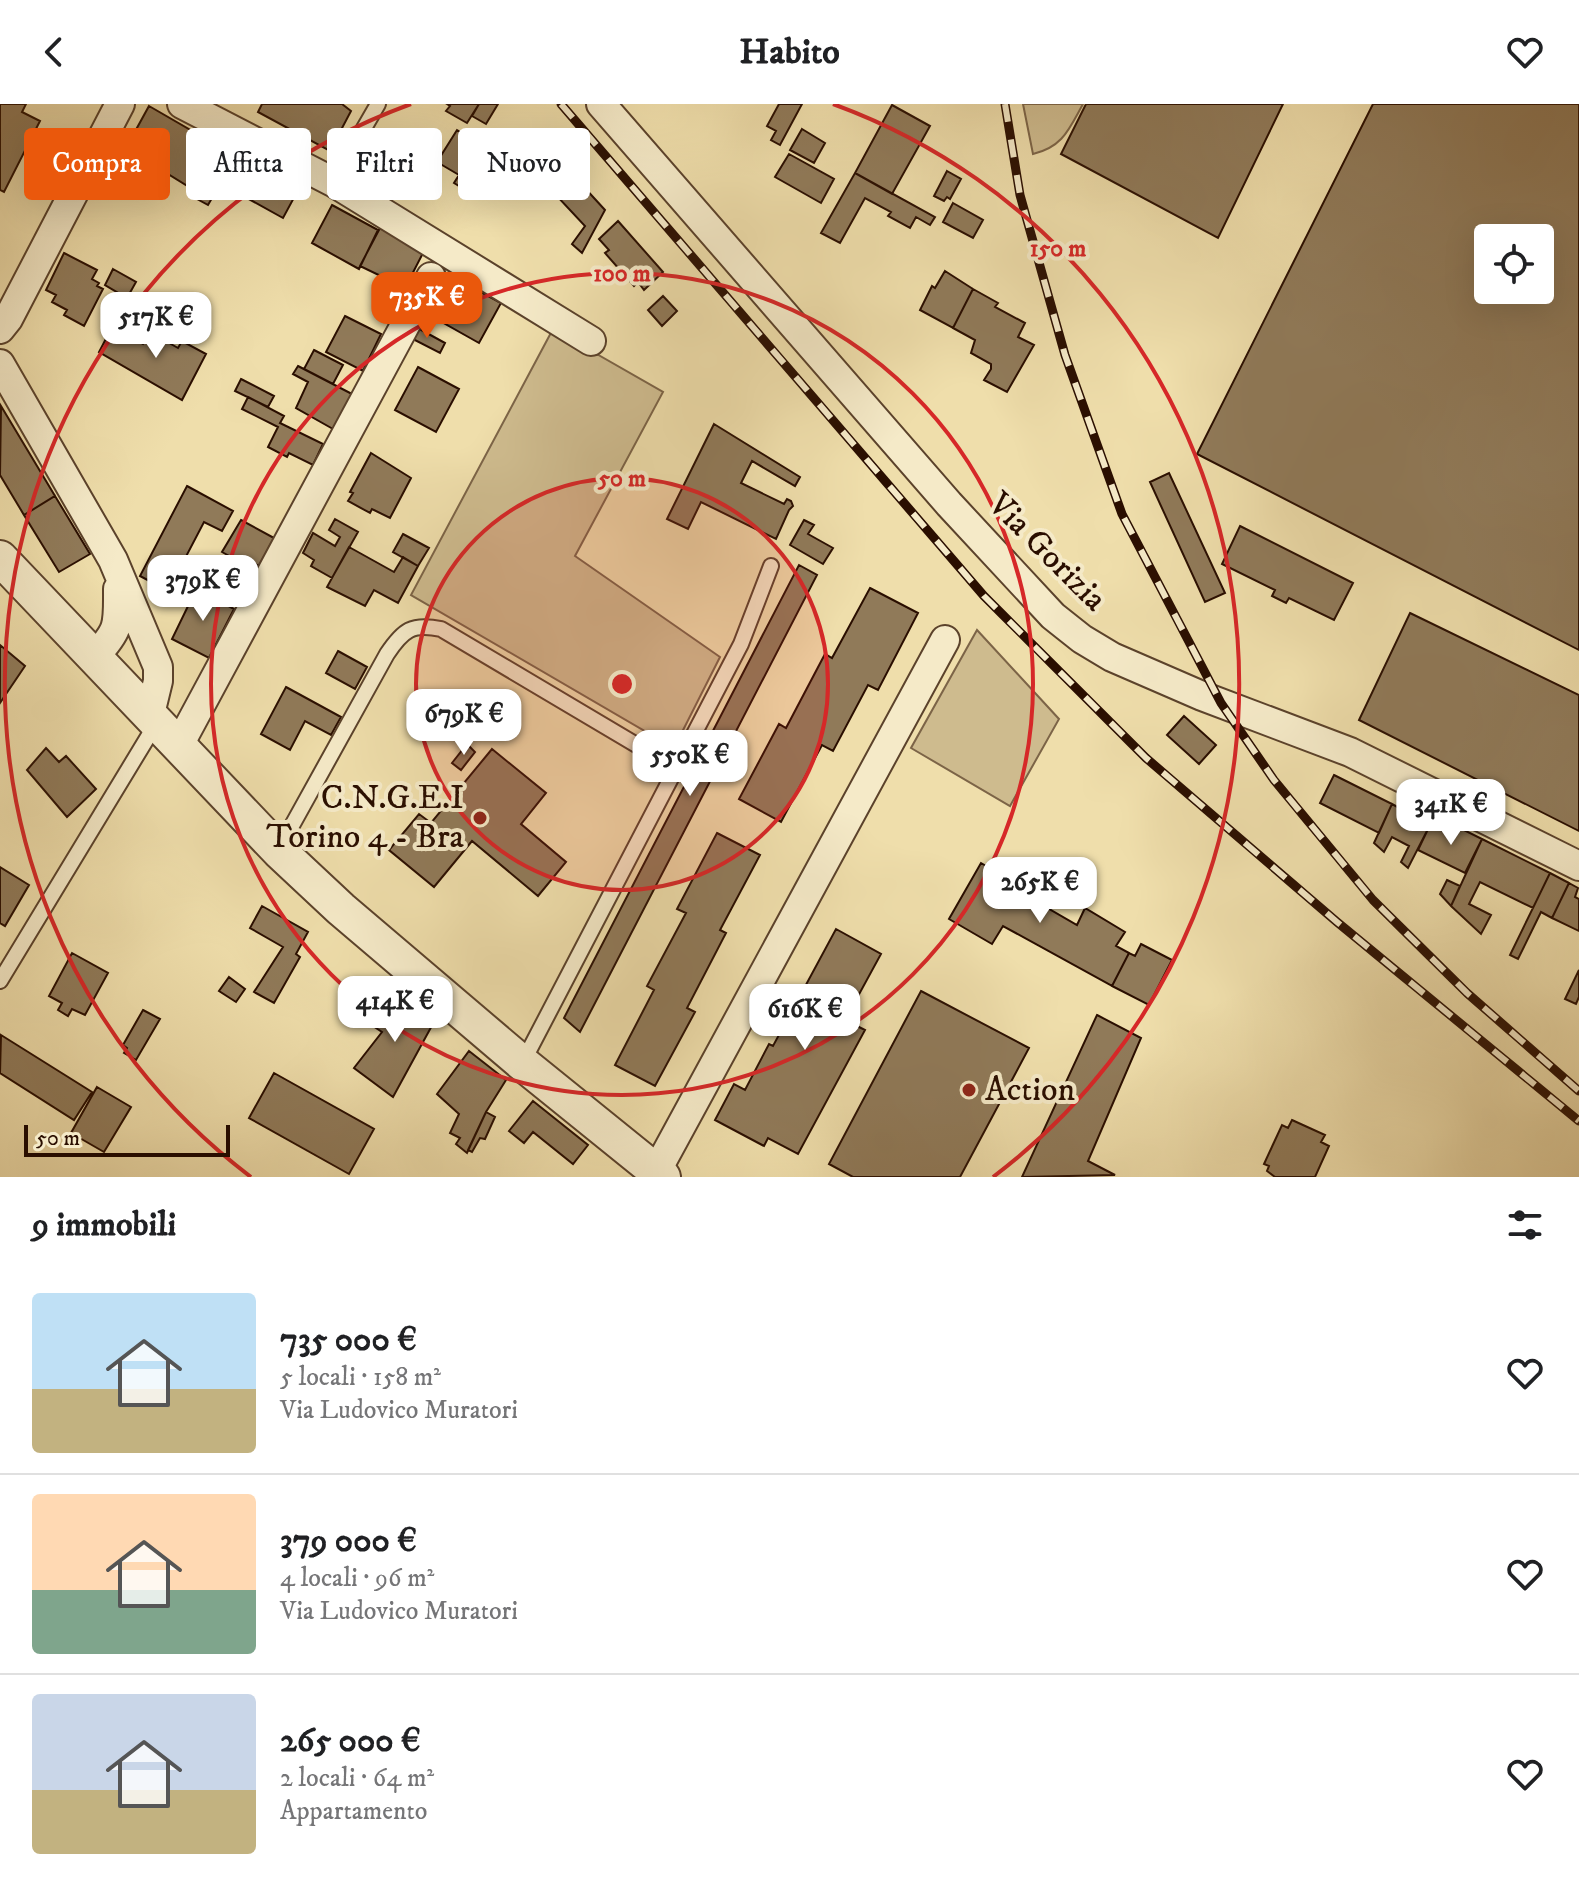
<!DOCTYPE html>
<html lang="it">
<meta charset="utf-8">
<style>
:root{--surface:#fff;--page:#f6f6f6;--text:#202124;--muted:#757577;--line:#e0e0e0;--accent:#ea580c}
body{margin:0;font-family:"IM FELL DW Pica",serif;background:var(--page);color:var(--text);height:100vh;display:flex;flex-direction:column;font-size:30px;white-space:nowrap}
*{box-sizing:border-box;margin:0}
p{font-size:26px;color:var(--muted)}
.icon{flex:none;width:44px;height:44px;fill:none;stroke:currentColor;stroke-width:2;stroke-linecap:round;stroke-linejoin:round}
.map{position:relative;height:1073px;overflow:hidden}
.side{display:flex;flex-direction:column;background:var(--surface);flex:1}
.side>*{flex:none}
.banner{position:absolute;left:24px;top:24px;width:800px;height:72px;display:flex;gap:16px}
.buttons{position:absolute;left:1474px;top:120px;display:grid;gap:16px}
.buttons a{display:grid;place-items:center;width:80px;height:80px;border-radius:8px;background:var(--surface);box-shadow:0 8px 32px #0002;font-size:40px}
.scale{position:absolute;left:24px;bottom:20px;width:206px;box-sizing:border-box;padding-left:8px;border:4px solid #2a0e00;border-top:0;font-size:22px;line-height:28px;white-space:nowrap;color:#2a0e00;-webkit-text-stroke:6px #f5eac8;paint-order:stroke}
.price{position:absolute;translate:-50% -68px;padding:0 18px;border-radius:16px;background:#fff;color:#222;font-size:26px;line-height:52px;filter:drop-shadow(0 2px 4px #0008)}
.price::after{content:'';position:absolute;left:50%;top:48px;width:24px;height:18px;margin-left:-12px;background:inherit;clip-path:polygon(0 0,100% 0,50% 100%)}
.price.on{background:var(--accent);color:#fff}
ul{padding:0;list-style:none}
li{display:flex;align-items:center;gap:24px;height:200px;padding:0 32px}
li+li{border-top:2px solid var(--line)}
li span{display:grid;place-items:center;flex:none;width:224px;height:160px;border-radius:8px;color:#555}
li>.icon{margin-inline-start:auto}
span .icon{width:96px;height:96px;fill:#fffc;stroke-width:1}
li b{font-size:34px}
h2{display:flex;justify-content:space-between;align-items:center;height:96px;padding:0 32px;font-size:34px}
.pill{padding:0 28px;border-radius:8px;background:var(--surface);box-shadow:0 8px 32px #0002;font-size:28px;line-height:72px}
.pill.on{background:var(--accent);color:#fff}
header{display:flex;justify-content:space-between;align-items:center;height:104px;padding:0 32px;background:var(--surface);font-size:36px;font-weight:700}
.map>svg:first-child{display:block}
</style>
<header><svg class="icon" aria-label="back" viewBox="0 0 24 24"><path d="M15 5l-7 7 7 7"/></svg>Habito<svg class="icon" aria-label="heart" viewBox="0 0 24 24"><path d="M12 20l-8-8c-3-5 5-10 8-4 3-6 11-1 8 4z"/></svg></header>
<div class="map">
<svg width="1579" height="1073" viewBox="0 0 1579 1073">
<rect width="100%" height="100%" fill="#efdeab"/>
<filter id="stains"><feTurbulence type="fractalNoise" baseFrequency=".0025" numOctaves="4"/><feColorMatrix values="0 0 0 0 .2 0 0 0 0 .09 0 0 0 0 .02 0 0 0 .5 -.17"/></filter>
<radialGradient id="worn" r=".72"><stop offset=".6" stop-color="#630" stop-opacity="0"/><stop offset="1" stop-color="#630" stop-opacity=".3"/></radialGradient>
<path fill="#cebb8e" stroke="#7c6447" stroke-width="2" d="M1023 0H1083C1069 25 1063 43 1033 50Z
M553 225 663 288 575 452 720 553 674 644 411 491Z
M977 526 1059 615 1010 702 911 644Z"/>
<path fill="#907a59" stroke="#2a0e00" stroke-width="2" fill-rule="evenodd" d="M0 0H26L22 8 40 17 4 88 0 86Z
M262 0H342L351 7 330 47 258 8Z
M447 0H479L467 19 446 7 450 2Z
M479 0H498L486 20 472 12Z
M779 0H802L780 41 771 36 776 27 767 22Z
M1086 0H1283L1218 134 1061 50Z
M1373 0H1579V546L1197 350ZM1488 134H1540V186H1488Z
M892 1 930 22 892 90 855 69Z
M149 2 218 42 194 86 126 44Z
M802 25 825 39 814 59 790 46Z
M457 26 483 41 487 35 499 42 495 48 514 59 495 90 478 81 472 90 454 79 459 71 437 58Z
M221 37 237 47 228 61 225 59 214 80 219 82 208 101 190 91Z
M537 39 572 70 555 90 523 61Z
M789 50 834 75 821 99 775 73Z
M251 64 296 90 283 114 229 84 240 65 248 69Z
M947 67 961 75 950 95 947 93 944 97 934 92Z
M855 69 935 113 930 121 916 113 910 124 888 112 891 108 865 94 840 139 821 129Z
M572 70 605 106 582 149 572 140 585 122 555 90Z
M953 99 983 116 973 134 943 118Z
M332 101 378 126 359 165 312 139Z
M618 117 663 168 644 186 638 178 634 182 605 149 609 146 599 135Z
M380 124 424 147 403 188 383 178 385 174 360 162Z
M64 149 97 166 92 175 99 179 97 182 103 185 84 222 64 211 67 206 52 198 56 191 46 186Z
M113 165 136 178 127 194 105 181Z
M945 167 973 185 953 224 920 206 932 182 935 184Z
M448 170 501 199 479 239 426 209Z
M973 185 998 199 995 203 1025 219 1018 233 1034 241 1007 288 984 276 991 265V260L971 249 975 236 953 224Z
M663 192 677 207 662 222 648 206Z
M345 212 381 230 363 267 326 248Z
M414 222 445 239 440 249 409 233Z
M112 223 143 240 150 228 178 244 182 237 206 250 182 296 99 248Z
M314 246 343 261 333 280 304 265Z
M298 262 352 290 333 325 296 304 308 278 293 270Z
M418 263 459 285 436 328 395 306Z
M241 275 274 292 268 303 235 287Z
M248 293 284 312 280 319 323 340 313 361 289 349 287 353 268 343 278 323 242 305Z
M1 302 55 392 24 411 0 371Z
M714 320 800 373 795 382 752 357 741 379 784 400 787 395 791 397 793 402 789 406 776 435 701 398 688 425 667 415Z
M371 349 411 374 390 414 372 405 370 409 348 397 353 389 350 388Z
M1169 369 1225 489 1205 498 1150 378Z
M187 382 233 407 222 427 204 418 168 487 140 472Z
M55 392 90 450 59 468 24 411Z
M335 415 358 428 332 474 311 462 314 456 303 449 313 429 335 442 340 433 329 426Z
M241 416 274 434 259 462 243 453 240 458 222 448Z
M804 416 814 421 808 430 833 444 823 460 790 441Z
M1240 422 1353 479 1334 516 1289 494 1286 499 1272 492 1275 486 1222 460Z
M403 430 429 444 418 462 393 448Z
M349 443 394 468 403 453 418 462 398 499 374 486 365 502 327 483Z
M799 461 817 471 580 928 564 914Z
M194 483 234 505 209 554 172 535 190 498 187 496Z
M870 484 918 509 878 586 868 581 833 647 822 641 781 718 739 695 779 620 786 624 825 550 832 554Z
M1410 509 1579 591V727L1359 616Z
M0 541 25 562 0 599Z
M338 547 367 563 355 585 326 569Z
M286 583 341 613 331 631 305 617 290 646 261 630Z
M1184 612 1216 641 1199 660 1167 631Z
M467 640 475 648 461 666 452 659Z
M46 644 59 658 66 652 96 685 67 713 27 666Z
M492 645 546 689 521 720 566 758 538 792 472 737 434 783 389 746 419 710 431 719Z
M1334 671 1392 700 1379 729 1320 699Z
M1392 700 1430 721 1408 764 1401 758 1409 742 1392 733 1384 748 1374 739Z
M1430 721 1450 730 1454 721 1482 735 1465 769 1418 746Z
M717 729 760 751 720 826 726 829 687 904 695 908 655 982 615 961 654 886 647 882 686 809 677 805Z
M1482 735 1550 769 1533 804 1480 778 1469 800 1491 811 1481 830 1451 802Z
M981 759 1022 783 1020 788 1077 821 1085 804 1125 828 1116 842 1129 849 1112 882 1003 822 992 840 949 815Z
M0 763 29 781 5 822 0 819Z
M1550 769 1569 779 1552 814 1541 808 1518 855 1510 851Z
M1447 776 1460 782 1451 802 1440 790Z
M1569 779 1578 784 1575 793 1579 795V827L1552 814Z
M262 802 308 828 296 850 300 853 274 899 254 888 283 843 250 824Z
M836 825 881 850 845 916 865 926 798 1050 768 1034 764 1042 715 1016 734 980 745 986 769 940 773 942Z
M1141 840 1172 856 1149 901 1112 882 1129 849 1135 852Z
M72 849 108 869 85 911 72 905 68 912 58 906 62 899 49 892Z
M1579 866V893L1576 900 1565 895Z
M229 873 245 885 236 898 219 887Z
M921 887 1029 944 960 1073H853L829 1060Z
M396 889 435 916 393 993 354 964 382 928 373 922Z
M143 906 160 915 136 956 124 949 127 944 123 941Z
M1097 911 1141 934 1088 1057 1115 1071 1022 1073Z
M1 931 92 988 74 1016 0 969Z
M469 947 506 976 486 1008 467 1049 456 1040 460 1034 450 1029 459 1010 437 990Z
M274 969 374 1025 349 1070 249 1014Z
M97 983 131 1003 104 1048 71 1029Z
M533 997 588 1041 573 1060 533 1028 524 1039 509 1027Z
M486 1008 495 1013 485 1035 480 1034 472 1048 468 1046Z
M1292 1016 1325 1031 1321 1038 1329 1042 1315 1073H1275L1267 1067 1269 1062 1264 1060 1282 1021 1288 1024Z"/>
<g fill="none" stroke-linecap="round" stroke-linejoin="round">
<g stroke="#5b422b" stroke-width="18">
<path id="service" d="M333 78 378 0
M279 745 387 550C403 526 412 519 441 525L677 665
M0 877 157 618
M523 958 741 540 771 462"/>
</g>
<g stroke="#5b422b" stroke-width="32">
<path id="minor" d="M182 0 333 78 591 237
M601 0 949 400 1053 512 1082 535 1112 553 1202 592 1350 648 1579 762
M0 225 8 215 120 0
M0 260 113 456 158 563V577L150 610
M95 552C120 525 118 521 118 485
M179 641 431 173
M656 1068 945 536"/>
</g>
<g stroke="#5b422b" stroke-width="38">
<path id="tertiary" d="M0 454 279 747 341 805 522 959 663 1073"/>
</g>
<use href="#service" stroke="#f5eac8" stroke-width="14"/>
<use href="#minor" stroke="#f5eac8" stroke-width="28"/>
<use href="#tertiary" stroke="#f5eac8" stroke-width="34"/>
<g stroke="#2a0e00" stroke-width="9">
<path id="rail" d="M561 0 984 492 1146 654 1337 818 1579 1017
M1005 0 1020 91 1065 251 1122 410 1221 599 1274 676 1373 796 1467 889 1579 987"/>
</g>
<use href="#rail" stroke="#f5eac8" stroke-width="6" stroke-dasharray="18" stroke-linecap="butt"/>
</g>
<circle cx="622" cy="580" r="206" fill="#d62828" fill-opacity=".12"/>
<g fill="none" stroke="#d62828" stroke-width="4">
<circle cx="622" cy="580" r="206"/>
<circle cx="622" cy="580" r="411"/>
<path d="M251 1073A617 617 0 0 1 411 0M833 0A617 617 0 0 1 993 1073"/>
</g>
<g fill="#8f2418" stroke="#f5eac8" stroke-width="3">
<circle cx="480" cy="714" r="8"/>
<circle cx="969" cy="986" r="8"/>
</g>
<g text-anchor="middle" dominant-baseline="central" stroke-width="8" stroke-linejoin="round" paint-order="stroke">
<g font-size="34" fill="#2a0e00" stroke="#f5eac8">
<text transform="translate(1047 448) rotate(45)">Via Gorizia</text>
</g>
<g font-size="34" fill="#2a0e00" stroke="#f5eac8" text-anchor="end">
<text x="464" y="694">C.N.G.E.I<tspan x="464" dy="39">Torino 4 - Bra</tspan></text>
<text x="985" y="986" text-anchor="start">Action</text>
</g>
</g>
<circle cx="622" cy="580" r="12" fill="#d62828" stroke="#f5eac8" stroke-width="4"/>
<g font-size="24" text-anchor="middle" font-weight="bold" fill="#d62828" stroke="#f5eac8" stroke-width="8" stroke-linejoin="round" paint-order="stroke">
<text x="1058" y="152">150 m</text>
<text x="622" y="177">100 m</text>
<text x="622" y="382">50 m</text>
</g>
<rect width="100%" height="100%" filter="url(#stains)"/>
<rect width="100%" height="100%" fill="url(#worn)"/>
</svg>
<div class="buttons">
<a><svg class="icon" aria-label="locate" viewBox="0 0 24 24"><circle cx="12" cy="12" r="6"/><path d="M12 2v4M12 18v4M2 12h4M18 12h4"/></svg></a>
</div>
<div class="scale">50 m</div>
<b class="price on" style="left:427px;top:236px">735K €</b>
<b class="price" style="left:156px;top:256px">517K €</b>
<b class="price" style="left:203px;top:519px">379K €</b>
<b class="price" style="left:464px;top:653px">679K €</b>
<b class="price" style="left:690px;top:694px">550K €</b>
<b class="price" style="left:1451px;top:743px">341K €</b>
<b class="price" style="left:1040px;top:821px">265K €</b>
<b class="price" style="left:395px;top:940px">414K €</b>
<b class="price" style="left:805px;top:948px">616K €</b>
<div class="banner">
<a class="pill on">Compra</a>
<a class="pill">Affitta</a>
<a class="pill">Filtri</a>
<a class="pill">Nuovo</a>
</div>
</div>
<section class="side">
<h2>9 immobili<svg class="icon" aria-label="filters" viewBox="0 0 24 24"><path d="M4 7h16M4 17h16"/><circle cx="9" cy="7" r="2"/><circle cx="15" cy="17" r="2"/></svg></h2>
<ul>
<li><span style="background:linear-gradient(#bfe0f5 60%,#c2b280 0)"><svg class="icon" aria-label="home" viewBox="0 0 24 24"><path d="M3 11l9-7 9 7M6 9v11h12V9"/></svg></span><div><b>735 000 €</b><p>5 locali · 158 m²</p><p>Via Ludovico Muratori</p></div><svg class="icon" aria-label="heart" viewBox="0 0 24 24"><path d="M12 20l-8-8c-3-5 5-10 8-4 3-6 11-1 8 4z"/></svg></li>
<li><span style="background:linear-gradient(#ffd9b3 60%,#7fa58c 0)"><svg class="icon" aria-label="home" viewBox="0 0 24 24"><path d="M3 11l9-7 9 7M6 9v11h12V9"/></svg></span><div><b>379 000 €</b><p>4 locali · 96 m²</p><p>Via Ludovico Muratori</p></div><svg class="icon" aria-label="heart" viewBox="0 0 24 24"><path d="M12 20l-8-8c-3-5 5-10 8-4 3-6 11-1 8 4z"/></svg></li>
<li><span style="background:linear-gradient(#c9d6e8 60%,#c2b280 0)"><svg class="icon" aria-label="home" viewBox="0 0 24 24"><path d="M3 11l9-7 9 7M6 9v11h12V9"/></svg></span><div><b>265 000 €</b><p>2 locali · 64 m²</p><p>Appartamento</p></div><svg class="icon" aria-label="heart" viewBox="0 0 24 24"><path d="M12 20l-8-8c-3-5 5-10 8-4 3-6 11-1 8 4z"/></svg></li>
</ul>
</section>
